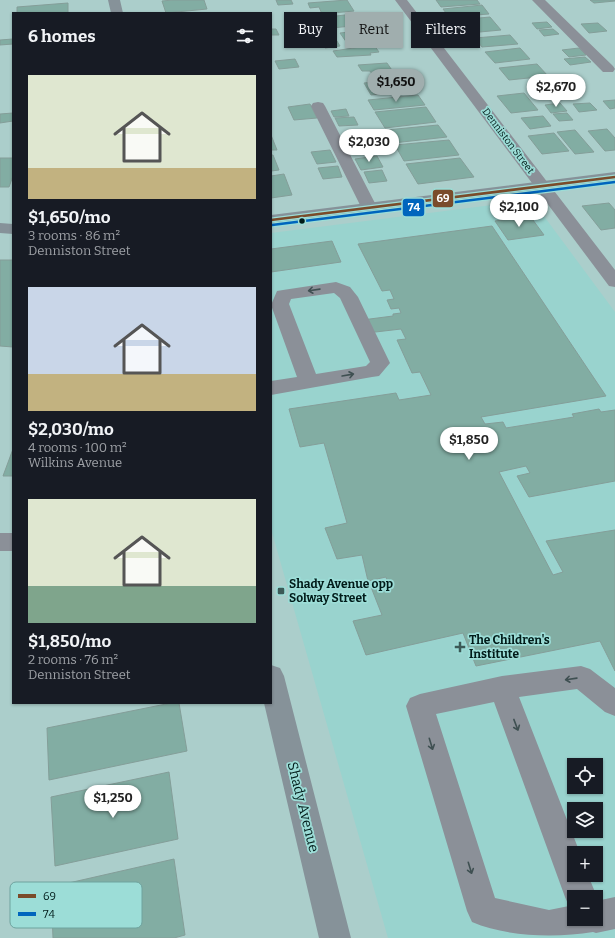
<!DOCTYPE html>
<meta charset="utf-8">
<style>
:root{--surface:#171b24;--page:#242831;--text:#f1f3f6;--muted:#9ea1a6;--accent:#a0aeae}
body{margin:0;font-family:Bitter,serif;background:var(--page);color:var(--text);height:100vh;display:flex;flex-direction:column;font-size:15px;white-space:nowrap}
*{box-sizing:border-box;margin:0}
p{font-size:13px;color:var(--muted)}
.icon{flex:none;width:22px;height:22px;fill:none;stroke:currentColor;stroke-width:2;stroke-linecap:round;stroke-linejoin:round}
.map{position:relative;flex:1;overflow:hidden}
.details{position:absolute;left:12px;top:12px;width:260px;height:692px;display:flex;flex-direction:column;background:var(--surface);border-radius:0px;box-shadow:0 1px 3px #0004}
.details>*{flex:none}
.top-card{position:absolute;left:284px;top:12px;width:271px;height:36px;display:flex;gap:8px}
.fabs{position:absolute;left:567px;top:758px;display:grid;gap:8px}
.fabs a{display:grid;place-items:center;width:36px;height:36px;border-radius:0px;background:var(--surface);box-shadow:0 1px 3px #0004;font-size:20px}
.price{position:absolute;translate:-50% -34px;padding:0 9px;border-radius:14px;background:#fff;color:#222;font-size:13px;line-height:26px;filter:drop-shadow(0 1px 2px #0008)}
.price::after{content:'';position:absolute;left:50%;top:24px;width:12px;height:9px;margin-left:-6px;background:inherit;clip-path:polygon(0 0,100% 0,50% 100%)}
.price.on{background:var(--accent);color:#111}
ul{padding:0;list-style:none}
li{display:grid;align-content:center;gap:8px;height:212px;padding:0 16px}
li span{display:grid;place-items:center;height:124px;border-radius:0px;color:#555}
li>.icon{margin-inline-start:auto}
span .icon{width:72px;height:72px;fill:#fffc;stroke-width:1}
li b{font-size:17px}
h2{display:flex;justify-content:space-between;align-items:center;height:48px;padding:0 16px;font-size:17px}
.chip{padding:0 14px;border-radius:0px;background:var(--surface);box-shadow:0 1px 3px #0004;font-size:14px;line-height:36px}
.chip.on{background:var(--accent);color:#111}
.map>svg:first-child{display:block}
</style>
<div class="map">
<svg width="615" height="938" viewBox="0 0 615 938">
<rect width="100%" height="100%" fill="#abcecb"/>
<path fill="#99d3ce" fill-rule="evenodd" d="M532 200 615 312V938H388L271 529V233ZM574 765H596V787H574ZM574 809H596V831H574ZM574 853H596V875H574ZM574 897H596V919H574Z"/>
<path fill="#82ada3" stroke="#849e99" d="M173 0H204L207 9 166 13 162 1Z
M276 0H291L293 4 278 5Z
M347 0 354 11 322 14 319 7 310 8 308 3Z
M436 0H477L480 4 441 7Z
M590 0H615V1L594 3Z
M68 3V13H17V7Z
M482 5 489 14 449 17 443 9Z
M354 14 361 25 332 28 329 22H320L318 18Z
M490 17 501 30 469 33 458 20Z
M547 22 552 27 537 29 532 23Z
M598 23 607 31 589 33 581 24Z
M385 28 392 39 347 43 340 33Z
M271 29H276L279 35H271Z
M553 29 559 34 544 36 539 30Z
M510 35 518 44 482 47 475 38Z
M335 38 340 46 325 48 320 40Z
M13 39V44L0 45V40Z
M374 45 379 52 370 53 371 55 337 57 333 51Z
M520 48 530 59 495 63 485 52Z
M579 48 586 55 569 57 562 50Z
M585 57 591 62 570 65 564 59Z
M295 59 299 67 279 69 275 61Z
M387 63 396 76 375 78 370 71H362L358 65Z
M537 64 548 76 509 80 499 68Z
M402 79 409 91 371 95 364 83Z
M524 93 538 110 511 113 497 96Z
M418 95 425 105 374 110 368 100Z
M615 100V108L610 109 603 101Z
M560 103 567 111 551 113 545 105Z
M590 103 597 110 579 112 573 104Z
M310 104 317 118 294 120 288 107Z
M426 107 436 122 385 128 375 112Z
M346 109 349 116 334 117 331 111Z
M13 113V121L0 123V114Z
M567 113 573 120 559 121 553 114Z
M543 116 551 126 530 129 521 118Z
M354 117 358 125 339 126 335 118Z
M438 125 447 137 393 143 386 130Z
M607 129 615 138V150L605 151 588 131Z
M575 130 594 152 575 154 557 132Z
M554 133 569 151 542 154 528 136Z
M271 135 277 150H271Z
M449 140 459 155 404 161 395 145Z
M330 150 336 162 317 164 311 152Z
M271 155H273L279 170 271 171Z
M377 156 383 167 361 170 355 159Z
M0 158H13V176L9 187H0Z
M460 158 474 177 418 184 406 164Z
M338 166 342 177 323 179 318 168Z
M382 170 387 181 369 183 364 172Z
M284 174 292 195 271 198V176Z
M609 203 615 210V228L601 230 582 206Z
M530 216 544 235 508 240 495 221Z
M492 226 606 396 481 417 485 424 503 422 506 428 574 417 572 414 599 409 601 412 615 410V481L529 497 517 476 530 473 526 466 499 472 553 575 563 572 546 541 615 530V671L600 641 476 666 463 633 366 655 353 621 382 615 371 587 388 584 386 577 368 581 362 555 337 559 325 528 347 523 324 443 300 447 289 409 396 393 399 400 431 395 420 372 412 373 397 340 406 339 401 329 367 333 362 320 393 316V314L401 313 399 308 391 309 387 300 394 299 390 290 382 291 358 244Z
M332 241 341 262 271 272V249Z
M0 260H13V347L0 346Z
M13 449V476H3Z
M171 703H179L187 751 49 780 47 728Z
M169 772 178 839 55 866 51 797Z
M174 859 185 935 174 938H53L51 887Z"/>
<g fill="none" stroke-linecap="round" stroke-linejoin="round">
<path fill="#8b9098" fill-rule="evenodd" d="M395 0H407L615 270V287L609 286Z
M532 0H545L613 66 615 69 613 72H603Z
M318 102 323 103 325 106 378 209 376 212 370 214 364 212 362 209 311 106 313 103Z
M336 282 350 287 358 297 390 363 379 376 372 377 271 395V381L297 377 271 305 277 291 283 290ZM334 293 340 298 370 362 366 366 316 374 289 304 291 299Z
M0 533H13V551H0Z
M581 666 590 669 615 688V716L605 712 577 689 519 697 580 853H574V875H588L597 897 596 898V897H574V919H596V901L615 897V929L596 933 593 932C556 938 507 937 472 922L467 911 406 706 410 698 420 694 502 676ZM494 702 565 897 569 906 549 910 495 898 436 714Z"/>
<path fill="#869299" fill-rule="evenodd" d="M108 0H120L123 13H111Z
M615 172V182L271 225V215Z
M0 223 13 224V234L0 233Z
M271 665 280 668 284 676 351 938H319L264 703H271Z"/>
<g stroke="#9cddd7" stroke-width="5">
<path id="bus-1" d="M271 220 615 177"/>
</g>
<g stroke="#9cddd7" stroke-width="5">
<path id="bus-2" d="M272 225 615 182"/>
</g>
<use href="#bus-1" stroke="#7a4b2a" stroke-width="2.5"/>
<use href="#bus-2" stroke="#0065bd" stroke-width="2.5"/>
</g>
<defs><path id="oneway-shaft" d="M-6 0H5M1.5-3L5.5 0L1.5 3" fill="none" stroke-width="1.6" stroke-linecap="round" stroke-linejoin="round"/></defs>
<g stroke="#3f5052">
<use href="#oneway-shaft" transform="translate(314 290) rotate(172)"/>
<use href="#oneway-shaft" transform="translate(348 375) rotate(-10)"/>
<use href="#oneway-shaft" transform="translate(571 679) rotate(172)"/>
<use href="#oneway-shaft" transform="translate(516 725) rotate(69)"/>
<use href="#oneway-shaft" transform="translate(431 744) rotate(73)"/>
<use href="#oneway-shaft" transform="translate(470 868) rotate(73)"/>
</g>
<circle fill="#011b19" stroke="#9cddd7" stroke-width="1.5" cx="302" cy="221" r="3.5"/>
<g fill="#3c5a57" stroke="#9cddd7" stroke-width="1.5">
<rect x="277" y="587" width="8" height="8" rx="2"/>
<path d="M458 641h4v4h4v4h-4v4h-4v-4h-4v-4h4z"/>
</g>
<g text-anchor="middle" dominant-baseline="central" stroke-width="3.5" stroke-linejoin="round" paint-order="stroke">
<g font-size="10" fill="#011b19" stroke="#9cddd7">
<text transform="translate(508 141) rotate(53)">Denniston Street</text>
</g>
<g font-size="12" font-weight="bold" fill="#011b19" stroke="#9cddd7" text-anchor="start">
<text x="289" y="584">Shady Avenue opp<tspan x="289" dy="14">Solway Street</tspan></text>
<text x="469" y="640">The Children's<tspan x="469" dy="14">Institute</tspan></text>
</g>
<g font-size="14" fill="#011b19" stroke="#9cddd7">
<text transform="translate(303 807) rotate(76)">Shady Avenue</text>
</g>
</g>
<rect x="10" y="882" width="132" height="46" rx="6" fill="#9cddd7" stroke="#6ea39e" stroke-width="1"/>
<rect x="18" y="894" width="18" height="4" fill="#7a4b2a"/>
<rect x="18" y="912" width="18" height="4" fill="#0065bd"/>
<g font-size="11" fill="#011b19">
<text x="43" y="900">69</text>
<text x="43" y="918">74</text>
</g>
<g stroke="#9cddd7" stroke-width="1.5">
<rect x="432" y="189" width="22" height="19" rx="4" fill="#7a4b2a"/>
<rect x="402" y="198" width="23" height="19" rx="4" fill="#0065bd"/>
</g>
<g font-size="11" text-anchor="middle" font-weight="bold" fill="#fff">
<text x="443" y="202">69</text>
<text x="414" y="211">74</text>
</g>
</svg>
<div class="fabs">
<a><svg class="icon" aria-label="locate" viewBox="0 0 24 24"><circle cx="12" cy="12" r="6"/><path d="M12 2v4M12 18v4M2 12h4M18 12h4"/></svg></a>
<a><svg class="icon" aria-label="layers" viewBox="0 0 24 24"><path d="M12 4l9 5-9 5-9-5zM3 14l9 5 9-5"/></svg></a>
<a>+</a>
<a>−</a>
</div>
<b class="price on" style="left:396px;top:103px">$1,650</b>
<b class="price" style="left:556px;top:108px">$2,670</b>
<b class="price" style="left:369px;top:163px">$2,030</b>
<b class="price" style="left:519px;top:228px">$2,100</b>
<b class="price" style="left:469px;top:461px">$1,850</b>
<b class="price" style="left:113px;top:819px">$1,250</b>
<div class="top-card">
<a class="chip">Buy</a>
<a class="chip on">Rent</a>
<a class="chip">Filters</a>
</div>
<section class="details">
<h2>6 homes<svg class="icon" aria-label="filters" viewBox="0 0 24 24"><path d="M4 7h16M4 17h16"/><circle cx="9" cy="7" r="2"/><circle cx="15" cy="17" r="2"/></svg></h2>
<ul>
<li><span style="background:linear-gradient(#dfe7d0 75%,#c2b280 0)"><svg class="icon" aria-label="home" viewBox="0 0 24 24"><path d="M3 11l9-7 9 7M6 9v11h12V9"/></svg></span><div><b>$1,650/mo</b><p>3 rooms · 86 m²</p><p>Denniston Street</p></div></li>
<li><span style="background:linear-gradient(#c9d6e8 70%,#c2b280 0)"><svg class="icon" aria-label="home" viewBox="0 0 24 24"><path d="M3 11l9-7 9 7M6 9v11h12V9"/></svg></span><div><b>$2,030/mo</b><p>4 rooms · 100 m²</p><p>Wilkins Avenue</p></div></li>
<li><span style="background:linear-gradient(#dfe7d0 70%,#7fa58c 0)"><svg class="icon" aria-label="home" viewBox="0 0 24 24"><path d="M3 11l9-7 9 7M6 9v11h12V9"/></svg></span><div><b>$1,850/mo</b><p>2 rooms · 76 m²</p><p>Denniston Street</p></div></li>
</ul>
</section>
</div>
